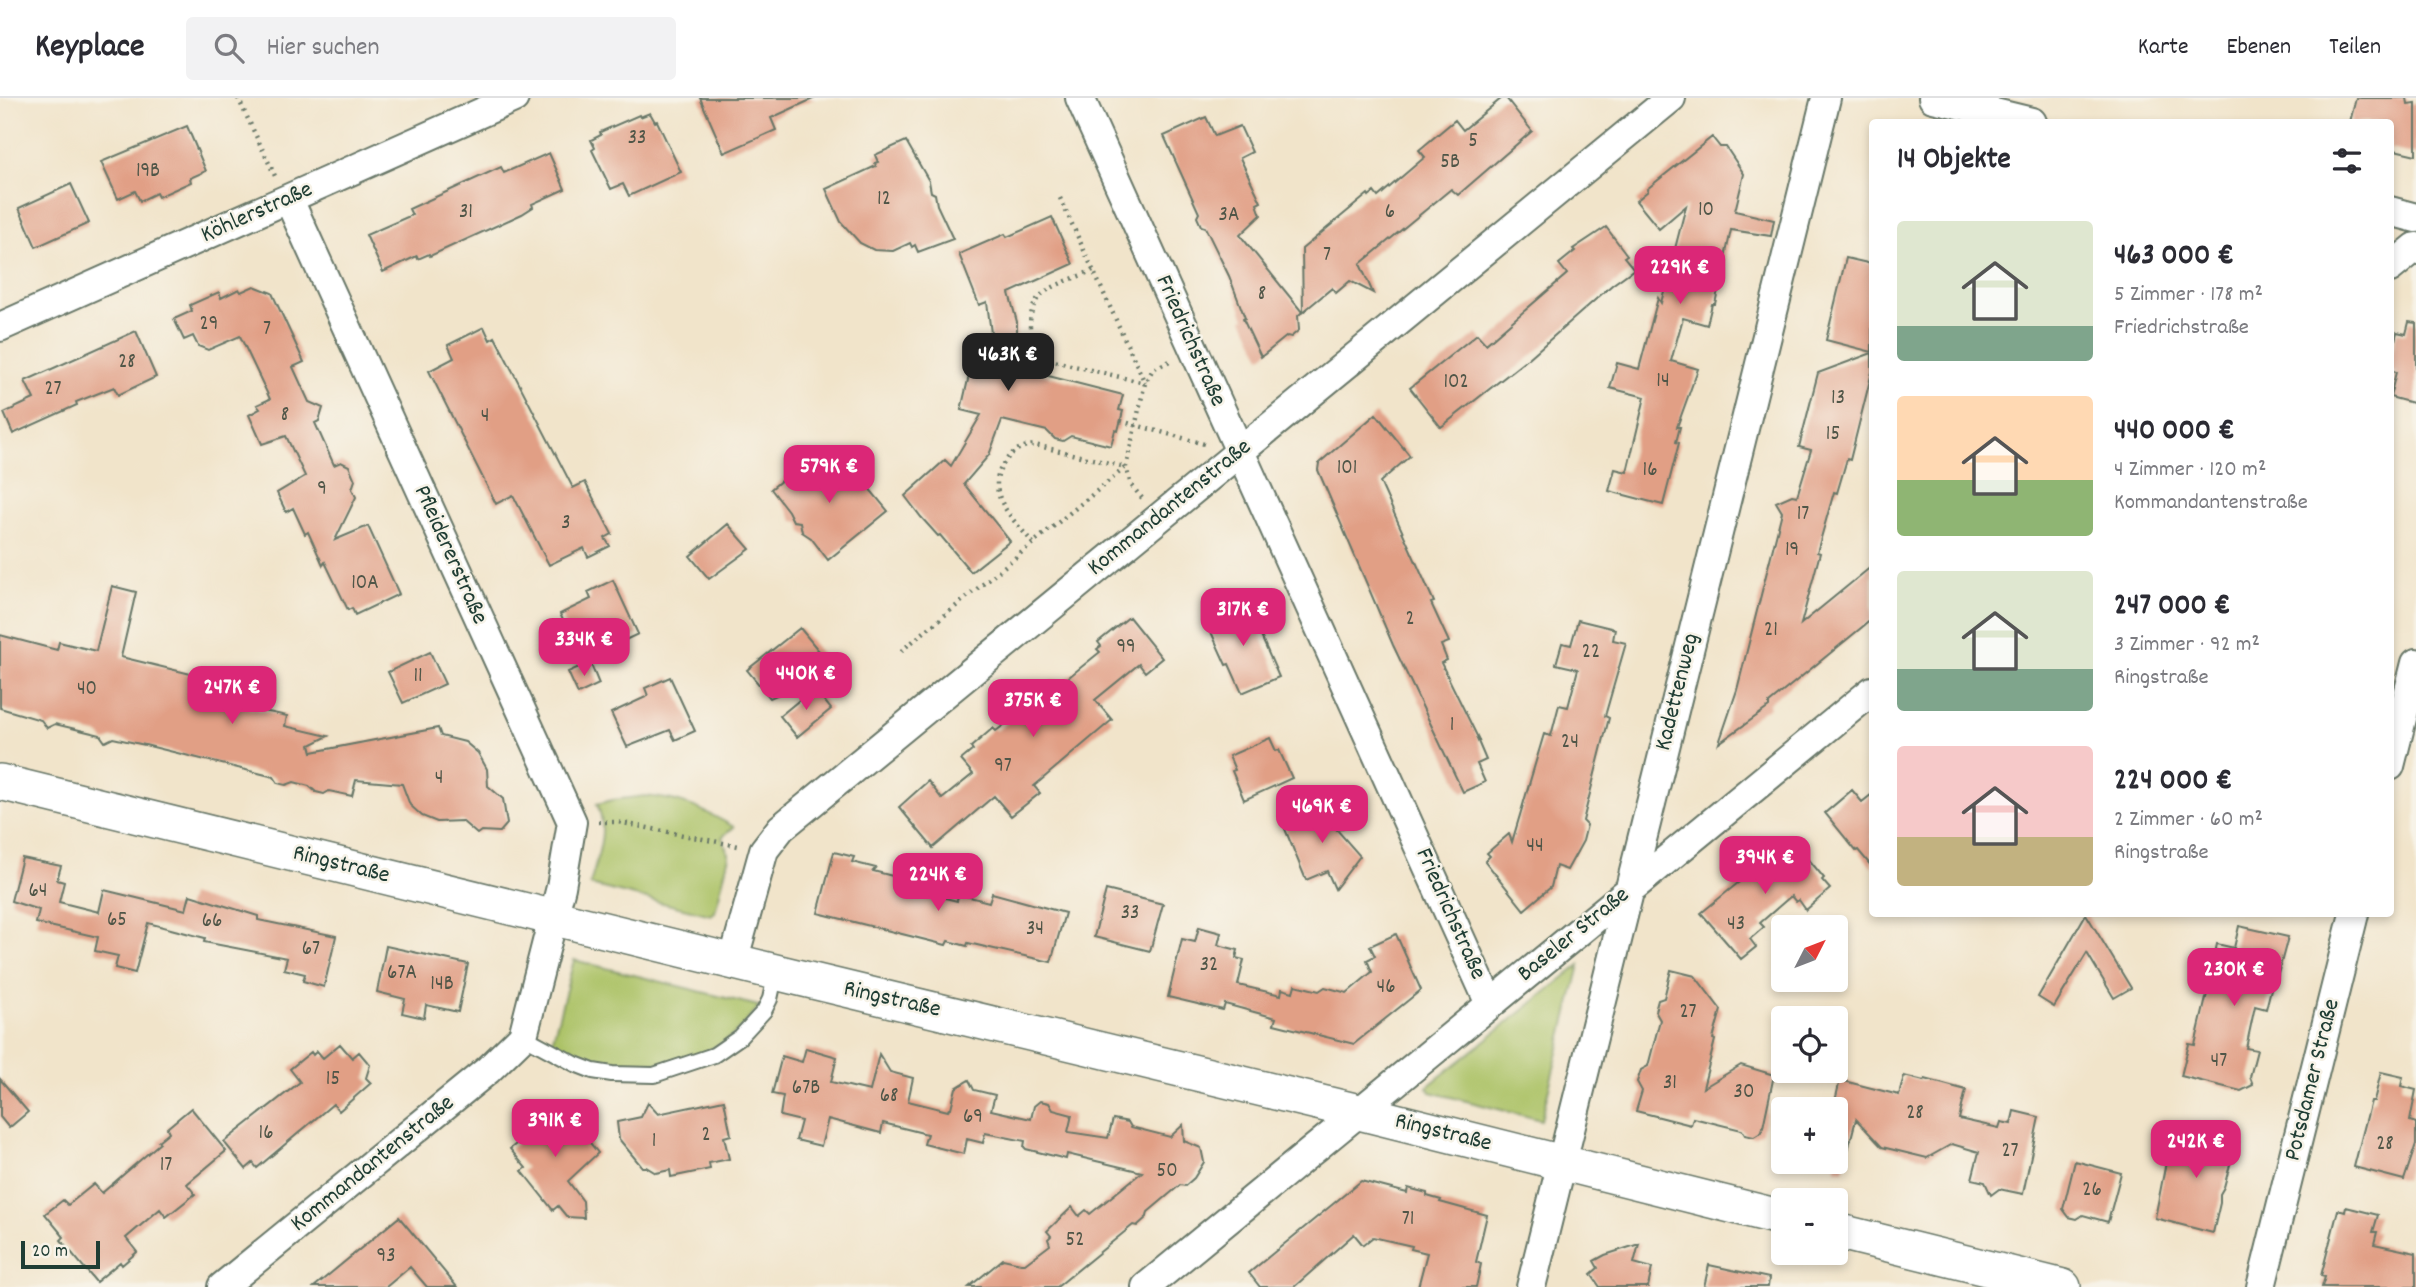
<!DOCTYPE html>
<html lang="de">
<meta charset="utf-8">
<style>
:root{--surface:#fff;--page:#f2f2f3;--text:#2b2b33;--muted:#7c7c81;--line:#e1e1e2;--accent:#db2777}
body{margin:0;font-family:Dekko,sans-serif;background:var(--page);color:var(--text);height:100vh;display:flex;flex-direction:column;font-size:26px;white-space:nowrap}
*{box-sizing:border-box;margin:0}
p{font-size:23px;color:var(--muted)}
.icon{flex:none;width:38px;height:38px;fill:none;stroke:currentColor;stroke-width:2;stroke-linecap:round;stroke-linejoin:round}
.map{position:relative;flex:1;overflow:hidden}
.side{position:absolute;left:1869px;top:21px;width:525px;height:798px;display:flex;flex-direction:column;background:var(--surface);border-radius:7px;box-shadow:0 4px 10px #0003}
.side>*{flex:none}
.needle{width:46px;rotate:48deg}
.fabs{position:absolute;left:1771px;top:817px;display:grid;gap:14px}
.fabs a{display:grid;place-items:center;width:77px;height:77px;border-radius:7px;background:var(--surface);box-shadow:0 4px 10px #0003;font-size:35px}
.scale{position:absolute;left:21px;bottom:18px;width:79px;box-sizing:border-box;padding-left:7px;border:4px solid #1f3d34;border-top:0;font-size:19px;line-height:24px;white-space:nowrap;color:#1f3d34;-webkit-text-stroke:5px #f7f3e8;paint-order:stroke}
.price{position:absolute;translate:-50% -60px;padding:0 16px;border-radius:14px;background:var(--accent);color:#fff;font-size:23px;line-height:46px;filter:drop-shadow(0 2px 4px #0008)}
.price::after{content:'';position:absolute;left:50%;top:42px;width:21px;height:16px;margin-left:-10px;background:inherit;clip-path:polygon(0 0,100% 0,50% 100%)}
.price.selected{background:#222;color:#fff}
ul{padding:0;list-style:none}
li{display:flex;align-items:center;gap:21px;height:175px;padding:0 28px}
li span{display:grid;place-items:center;flex:none;width:196px;height:140px;border-radius:7px;color:#555}
li>.icon{margin-inline-start:auto}
span .icon{width:84px;height:84px;fill:#fffc;stroke-width:1}
li b{font-size:30px}
h2{display:flex;justify-content:space-between;align-items:center;height:84px;padding:0 28px;font-size:30px}
header{display:flex;align-items:center;gap:42px;box-sizing:border-box;height:98px;padding:0 35px;background:var(--surface);border-bottom:2px solid var(--line)}
header strong{font-size:33px}
nav{display:flex;gap:38px;margin-inline-start:auto;font-size:24px}
.search{width:490px;height:63px;background:var(--page);display:flex;align-items:center;gap:18px;box-sizing:border-box;padding:0 24px;border-radius:7px;color:var(--muted);font-size:26px}
.map>svg:first-child{display:block}
</style>
<header>
<strong>Keyplace</strong>
<div class="search"><svg class="icon" aria-label="search" viewBox="0 0 24 24"><circle cx="10" cy="10" r="6"/><path d="M15 15l6 6"/></svg>Hier suchen</div>
<nav><a>Karte</a><a>Ebenen</a><a>Teilen</a></nav>
</header>
<div class="map">
<svg width="2416" height="1189" viewBox="0 0 2416 1189">
<rect width="100%" height="100%" fill="#f7f3e8"/>
<filter id="ink" filterUnits="userSpaceOnUse"><feTurbulence type="fractalNoise" baseFrequency=".0143" numOctaves="2"/><feDisplacementMap in="SourceGraphic" scale="14" xChannelSelector="R" yChannelSelector="G"/><feConvolveMatrix kernelMatrix="1 2 1 2 8 2 1 2 1" color-interpolation-filters="sRGB"/></filter>
<filter id="wash" filterUnits="userSpaceOnUse"><feTurbulence type="fractalNoise" baseFrequency=".00686" numOctaves="4" result="noise"/><feDisplacementMap in="SourceGraphic" scale="28" xChannelSelector="R" yChannelSelector="G"/><feGaussianBlur stdDeviation="1.57" result="paint"/><feColorMatrix in="noise" values="0 0 0 0 0 0 0 0 0 0 0 0 0 0 0 0 0 1.4 0 .05"/><feComposite in="paint" operator="in"/></filter>
<g filter="url(#wash)">
<rect width="100%" height="100%" fill="#f1e4ca"/>
<path fill="#acc266" stroke="#66804d" stroke-width="2" d="M645 698C682 701 702 711 734 729L722 739 729 758 715 814 711 817 590 787C597 759 609 733 597 706L612 702Z
M574 862 758 908 759 909C747 923 736 937 720 946 704 956 688 959 669 963 625 972 589 976 552 944Z
M1580 867 1541 1022 1431 994 1427 989Z"/>
<g id="blocks">
<path fill="#e19f85" d="M700 0H815L771 20 776 32 724 55Z
M1502 0H1506L1532 33 1458 97 1451 91 1360 166 1373 195 1350 183 1336 195 1332 190 1303 214 1302 151 1368 96 1369 98 1374 94 1378 99 1425 59 1419 52 1455 22 1463 32Z
M2356 0H2407L2408 6 2416 5V57L2390 51V24H2350Z
M650 15 655 24 657 23 681 74 629 98 623 86 611 91 592 52 595 50 591 42 601 37 600 34 639 17 640 19Z
M1206 19 1215 38 1240 28 1252 54 1240 60 1261 104 1257 106 1261 117 1240 137 1302 214 1298 218 1299 232 1291 239 1287 238 1261 259 1243 221 1245 220 1229 178 1205 129 1201 128 1197 119 1199 115 1164 38Z
M187 28 206 73 190 80 191 84 158 99 156 95 140 103 135 93 118 101 101 64Z
M1712 39 1720 49H1726L1744 76 1735 113 1774 122 1771 138 1731 132 1715 206H1712L1707 227 1683 220 1671 263 1698 271 1677 329H1680L1676 344 1679 345 1663 407 1609 393 1615 371 1627 374 1645 299 1610 290 1617 265 1639 271 1658 200 1661 205 1686 108 1659 131 1636 103 1648 93 1647 91Z
M906 43 929 83 931 94 935 96 937 107 953 141 918 154 915 147 912 149 910 145 893 153 874 152 860 145 841 124 826 91 876 68 875 65 878 64 875 57Z
M549 55 565 91 532 106 533 109 522 116 430 158 429 156 418 161 417 158 383 174 366 137 412 117 409 111 501 69 504 75Z
M71 86 89 125 36 149 19 110Z
M1052 119 1073 166 1009 195 1017 224V270L1123 297 1119 312 1123 313 1118 333 1115 332 1111 348 1071 338 1063 343 1055 341 1047 333 1002 322 989 357 964 386 1010 443 971 474 940 437 938 438 921 419 905 398 945 362 951 368 981 317 961 312 973 260 992 264 991 235 987 204 979 207 959 156 1005 136 1007 139Z
M1606 129 1627 157 1624 159 1634 171 1612 187 1529 260 1441 329 1410 290 1477 236 1486 246 1567 176 1559 166 1575 153 1573 151Z
M1846 160 1872 166V254L1826 242Z
M254 188 272 195 304 264 293 269 309 304 323 310 319 323 315 325 334 367 341 364 349 368 355 382 352 391 356 399 335 442 368 428 399 496 355 517 352 510 348 512 325 464 323 467 308 434 305 436 293 410 286 414 277 395 305 378 286 338 262 346 249 317 260 311 257 307 270 301 240 238 208 252 198 248 193 238 184 242 174 221 192 213 190 207 219 194 221 200 239 191 241 194Z
M2409 224 2416 225V306L2390 299 2396 274 2390 272V263L2397 234 2406 236Z
M484 229 490 242 495 239 573 390 585 384 612 436 605 440 610 448 588 459 584 450 549 467 513 397 496 406 429 273 454 260 448 247Z
M136 233 156 279 118 297 114 289 76 304 77 307 13 336 4 315 34 301 25 283Z
M1872 255V274L1850 362 1847 361 1837 395 1834 394 1817 454 1820 455 1801 526 1872 468V521L1769 605V609L1719 645 1737 592 1782 414 1776 404 1792 397 1797 398 1811 352 1799 349 1818 275Z
M1376 316 1410 358 1380 384 1434 504 1431 505 1449 544 1441 547 1447 562 1441 565 1479 642 1477 641 1486 662 1477 666 1485 684 1463 694 1393 547 1318 372 1319 365Z
M821 364 846 370 863 383 888 413 828 462 811 440 802 434 800 424 793 423 788 413 771 391 799 368Z
M728 426 750 451 709 481 690 458Z
M613 482 638 536 575 566 563 539 567 530 560 516 591 501 588 494Z
M112 488 136 494 121 559 240 588 235 607 287 618 285 628 328 638 310 647 312 654 438 630 441 638 465 644 478 655 487 671 488 688 503 701 507 726 500 734 481 733 477 736 462 723 437 724 422 718 410 707 402 686 356 682 352 698 329 693 324 696 316 694 309 688 294 684 286 687 278 685 274 679 145 647 113 640 105 644 100 637 55 626 47 630 41 622 0 610V537L57 552 59 544 96 553Z
M1246 504 1279 579 1242 595 1229 566 1226 567 1207 525 1222 518 1221 515Z
M1129 519 1162 560 1145 574 1139 566 1095 602 1112 622 1034 688 1040 695 1011 718 994 698 933 750 899 709 928 683 942 701 973 676 961 662 973 652 971 649 993 630 996 633 1004 627 1044 594 1045 589 1053 582 1064 583 1100 554 1097 551 1101 548 1098 544Z
M1578 522 1615 531 1613 542 1626 545 1605 618 1609 620 1583 723 1587 727 1583 743 1567 772 1556 768 1551 789 1524 812 1485 763 1490 758 1487 755 1509 736 1512 744 1544 636 1551 638 1559 607 1568 609 1578 571 1556 566 1562 545 1571 547Z
M800 530 828 564 804 585 770 600 747 572Z
M430 554 445 586 403 605 388 574Z
M590 564 599 586 578 596 568 574Z
M670 579 695 633 675 642 670 632 627 649 611 615 648 598 645 590Z
M814 590 831 611 797 639 780 618Z
M1270 640 1276 653 1279 652 1292 680 1244 702 1232 673 1235 672 1229 658Z
M1852 692 1862 704 1872 696V769L1858 752 1856 753 1825 715Z
M1339 709 1347 728 1337 732 1360 758 1335 791 1327 773 1306 782 1285 731 1290 729 1288 724 1323 710 1325 715Z
M1792 741 1824 780 1822 782 1830 791 1806 812 1799 802 1796 804 1791 798 1760 825 1764 829 1750 841 1756 849 1741 861 1701 815Z
M834 754 854 759 852 764 876 770 873 773 912 783 910 791 957 803 958 796 989 804 992 795 1065 815 1051 864 968 845 967 848 948 843 946 847 818 815Z
M22 760 61 768 57 782 64 784 59 804 99 814 104 792 186 812 190 797 258 818V822L336 838 324 889 303 883 305 876 284 871 287 860 204 844 205 840 148 825 135 875 115 870 118 858 95 853 98 839 36 825 39 812 11 803Z
M1106 792 1163 806 1150 853 1094 839Z
M2086 816 2131 890 2114 900 2087 855 2054 909 2038 899Z
M2239 828 2288 839 2277 880 2274 879 2266 911 2255 908 2246 950 2257 952 2250 979 2253 987 2241 993 2181 978 2189 946 2195 947 2207 896 2200 894 2205 872 2211 874 2217 846 2234 850Z
M1199 829 1221 835 1218 847 1238 852 1236 860 1244 862 1238 887 1281 897 1282 891 1293 894 1295 887 1319 893 1325 889 1347 895 1372 874 1367 862 1375 858 1370 848 1396 836 1421 892 1354 946 1274 926 1276 920 1225 906 1223 912 1168 899 1182 841 1195 844Z
M386 848 468 866 458 914 426 907 424 920 402 915 405 901 377 894Z
M1671 872 1695 878 1721 912 1713 941 1715 942 1703 990 1741 967 1774 977 1762 1034 1754 1039 1745 1037 1742 1032 1693 1020 1691 1027 1636 1013 1642 993 1637 984 1641 972 1648 968 1660 922 1655 913 1658 902 1664 900Z
M340 946 352 960 359 954 370 967 366 980 371 985 339 1013 333 1006 257 1070 253 1065 246 1071 224 1044 300 984 290 971 311 954 313 957 317 953 323 960Z
M806 950 837 959 831 984 870 993 879 956 890 974 913 980 908 1003 948 1013 949 1010H951L956 990 969 982 974 992 995 997 991 1012 1031 1021 1034 1008 1040 1003 1049 1005 1053 1012 1072 1017 1068 1034 1108 1040 1113 1021 1128 1024 1131 1029 1170 1039 1183 1027 1184 1043 1201 1050 1204 1064 1194 1080 1185 1088 1180 1087 1148 1114 1147 1119 1137 1128 1133 1127 1057 1189H969L1003 1161 1025 1166 1050 1147 1048 1141 1051 1138 1047 1133 1072 1109 1079 1118 1086 1112 1090 1116 1142 1074 1067 1056 1066 1061 1026 1051 1024 1049 1025 1043 985 1035 983 1045 967 1041 964 1056 924 1046 927 1036 883 1025 881 1035 828 1021 821 1048 796 1042 801 1023 780 1018 783 998 772 996 782 958 802 964Z
M2381 974 2403 979 2401 988 2416 992 2410 1023 2416 1025V1046L2404 1082 2354 1069 2371 1003H2374Z
M1904 978 1924 983 1925 981 1966 992 1959 1021 1999 1030 2001 1024 2011 1026 2014 1013 2039 1019 2023 1096 1999 1091 1991 1097 1985 1084 1972 1081 1979 1054 1952 1046 1927 1060 1882 1049 1856 1021 1843 1072 1836 1071V1012H1833L1840 982 1899 997Z
M0 981 28 1014 9 1030 0 1019Z
M724 1002 731 1037 724 1039 729 1061 709 1065 710 1071 671 1079 670 1072 656 1075 646 1069H642L619 1041 617 1024 641 1019 648 1005 658 1016Z
M560 1009 574 1026 572 1033 579 1031 598 1055 568 1083 583 1103 584 1120 567 1119 558 1108 553 1112 522 1073 526 1070 510 1051 527 1037 519 1026 530 1017H538L543 1023Z
M191 1010 226 1053 187 1086 195 1096 166 1119 160 1111 126 1140 137 1154 122 1167 120 1164 96 1184 61 1142 64 1139 45 1116 63 1102 68 1107 94 1086 102 1095 160 1045 158 1043 169 1034 167 1030Z
M2189 1029 2239 1044 2234 1064 2231 1063 2224 1089 2220 1096V1105L2213 1135 2155 1120 2166 1064 2169 1065 2174 1047 2180 1048V1044L2185 1045Z
M2075 1063 2121 1075 2108 1124 2083 1117 2077 1121 2069 1119 2063 1111Z
M1361 1083 1407 1095 1408 1090 1427 1095V1098L1441 1102 1440 1104 1487 1117 1476 1164 1481 1166 1476 1189H1418L1427 1155 1411 1151 1412 1148 1373 1139 1363 1147 1354 1136 1294 1189H1260L1249 1175Z
M2346 1109 2378 1117 2373 1134H2377L2374 1146 2416 1155V1189H2322L2325 1179 2321 1178 2338 1112 2345 1114Z
M399 1119 457 1189H427L410 1169 386 1189H314Z
M1639 1146 1634 1165 1652 1170 1648 1189H1600L1591 1176 1598 1170 1594 1163 1605 1157Z
M1709 1167 1769 1180 1768 1189H1704Z"/>
</g>
</g>
<g filter="url(#ink)">
<use href="#blocks" fill-opacity="0" stroke="#687768" stroke-width="2"/>
<g fill="none" stroke-linecap="round" stroke-linejoin="round">
<g stroke="#687768" stroke-width="18">
<path id="service" d="M523 938 575 966 593 973 612 976 654 977 714 957 740 939 764 913 770 901 776 874"/>
</g>
<g stroke="#687768" stroke-width="32">
<path id="minor" d="M1080 0 1490 906
M1933 0 2032 24
M2390 113 2416 120
M2390 170 2416 149
M0 229 514 0
M2390 668 2416 565
M733 864 764 752 781 730 1671 0
M222 1189 488 972 523 938 561 789 572 724 289 102
M1146 1189 1872 593
M1531 1189 1826 0
M2261 1189 2354 816"/>
</g>
<g stroke="#687768" stroke-width="38">
<path id="tertiary" d="M0 684 796 879 1359 1014 1783 1120
M1836 1133 2063 1189"/>
</g>
<path stroke="#687768" stroke-width="4.5" stroke-dasharray="2 5" stroke-linecap="butt" d="M238 0 276 80
M1060 100 1145 285
M1093 172C1077 180 1052 186 1039 199 1027 213 1027 242 1039 256 1042 259 1049 261 1054 263L1145 285
M1121 323 1208 347
M1142 400 1131 387 1126 369 1145 285 1153 271 1170 263
M1033 445C1014 422 983 395 1004 365 1012 353 1021 348 1035 347L1125 369
M901 553 1126 369
M598 724H618L738 748"/>
<use href="#service" stroke="#fff" stroke-width="14"/>
<use href="#minor" stroke="#fff" stroke-width="28"/>
<use href="#tertiary" stroke="#fff" stroke-width="35"/>
</g>
</g>
<g text-anchor="middle" dominant-baseline="central" stroke-width="5" stroke-linejoin="round" paint-order="stroke">
<g font-size="21" fill="#505648">
<text x="637" y="41">33</text>
<text x="1473" y="44">5</text>
<text x="1450" y="65">5B</text>
<text x="148" y="74">19B</text>
<text x="884" y="102">12</text>
<text x="1706" y="113">10</text>
<text x="466" y="115">31</text>
<text x="1390" y="115">6</text>
<text x="1229" y="118">3A</text>
<text x="1327" y="158">7</text>
<text x="1262" y="197">8</text>
<text x="209" y="227">29</text>
<text x="267" y="232">7</text>
<text x="127" y="265">28</text>
<text x="1663" y="284">14</text>
<text x="1456" y="285">102</text>
<text x="53" y="292">27</text>
<text x="1838" y="301">13</text>
<text x="285" y="318">8</text>
<text x="485" y="319">4</text>
<text x="1833" y="337">15</text>
<text x="1347" y="371">101</text>
<text x="1650" y="373">16</text>
<text x="322" y="392">9</text>
<text x="1803" y="417">17</text>
<text x="566" y="426">3</text>
<text x="1792" y="453">19</text>
<text x="365" y="486">10A</text>
<text x="1410" y="522">2</text>
<text x="1771" y="533">21</text>
<text x="1126" y="550">99</text>
<text x="1591" y="555">22</text>
<text x="418" y="579">11</text>
<text x="87" y="592">40</text>
<text x="1452" y="628">1</text>
<text x="1570" y="645">24</text>
<text x="1003" y="669">97</text>
<text x="439" y="681">4</text>
<text x="1535" y="749">44</text>
<text x="38" y="794">64</text>
<text x="1130" y="816">33</text>
<text x="117" y="823">65</text>
<text x="212" y="824">66</text>
<text x="1736" y="827">43</text>
<text x="1035" y="832">34</text>
<text x="311" y="852">67</text>
<text x="1209" y="868">32</text>
<text x="402" y="876">67A</text>
<text x="442" y="887">14B</text>
<text x="1386" y="890">46</text>
<text x="1688" y="915">27</text>
<text x="2219" y="964">47</text>
<text x="333" y="982">15</text>
<text x="1670" y="986">31</text>
<text x="806" y="991">67B</text>
<text x="1744" y="995">30</text>
<text x="889" y="999">68</text>
<text x="1915" y="1016">28</text>
<text x="973" y="1020">69</text>
<text x="266" y="1036">16</text>
<text x="706" y="1038">2</text>
<text x="654" y="1044">1</text>
<text x="2385" y="1047">28</text>
<text x="2010" y="1054">27</text>
<text x="166" y="1068">17</text>
<text x="1167" y="1074">50</text>
<text x="2092" y="1093">26</text>
<text x="1408" y="1122">71</text>
<text x="1075" y="1143">52</text>
<text x="386" y="1159">93</text>
</g>
<g font-size="24" fill="#1f3d34" stroke="#f7f3e8">
<text transform="translate(257 115) rotate(-24)">Köhlerstraße</text>
<text transform="translate(1190 243) rotate(66)">Friedrichstraße</text>
<text transform="translate(1170 410) rotate(-39)">Kommandantenstraße</text>
<text transform="translate(450 457) rotate(66)">Pfleidererstraße</text>
<text transform="translate(1678 594) rotate(-76)">Kadettenweg</text>
<text transform="translate(341 767) rotate(14)">Ringstraße</text>
<text transform="translate(1450 816) rotate(66)">Friedrichstraße</text>
<text transform="translate(1574 837) rotate(-39)">Baseler Straße</text>
<text transform="translate(892 902) rotate(13)">Ringstraße</text>
<text transform="translate(2313 982) rotate(-76)">Potsdamer Straße</text>
<text transform="translate(1443 1035) rotate(14)">Ringstraße</text>
<text transform="translate(373 1066) rotate(-39)">Kommandantenstraße</text>
</g>
</g>
</svg>
<div class="fabs">
<a><svg class="needle" viewBox="-14 -14 28 28"><path d="M0-13l5 13h-10z" fill="#e53935"/><path d="M0 13l5-13h-10z" fill="#7c7c81"/></svg></a>
<a><svg class="icon" aria-label="locate" viewBox="0 0 24 24"><circle cx="12" cy="12" r="6"/><path d="M12 2v4M12 18v4M2 12h4M18 12h4"/></svg></a>
<a>+</a>
<a>−</a>
</div>
<div class="scale">20 m</div>
<b class="price" style="left:1680px;top:208px">229K €</b>
<b class="price selected" style="left:1008px;top:295px">463K €</b>
<b class="price" style="left:829px;top:407px">579K €</b>
<b class="price" style="left:1243px;top:550px">317K €</b>
<b class="price" style="left:584px;top:580px">334K €</b>
<b class="price" style="left:806px;top:614px">440K €</b>
<b class="price" style="left:232px;top:628px">247K €</b>
<b class="price" style="left:1033px;top:641px">375K €</b>
<b class="price" style="left:1322px;top:747px">469K €</b>
<b class="price" style="left:1765px;top:798px">394K €</b>
<b class="price" style="left:938px;top:815px">224K €</b>
<b class="price" style="left:2234px;top:910px">230K €</b>
<b class="price" style="left:555px;top:1061px">391K €</b>
<b class="price" style="left:2196px;top:1082px">242K €</b>
<section class="side">
<h2>14 Objekte<svg class="icon" aria-label="filters" viewBox="0 0 24 24"><path d="M4 7h16M4 17h16"/><circle cx="9" cy="7" r="2"/><circle cx="15" cy="17" r="2"/></svg></h2>
<ul>
<li><span style="background:linear-gradient(#dfe7d0 75%,#7fa58c 0)"><svg class="icon" aria-label="home" viewBox="0 0 24 24"><path d="M3 11l9-7 9 7M6 9v11h12V9"/></svg></span><div><b>463 000 €</b><p>5 Zimmer · 178 m²</p><p>Friedrichstraße</p></div></li>
<li><span style="background:linear-gradient(#ffd9b3 60%,#8fb573 0)"><svg class="icon" aria-label="home" viewBox="0 0 24 24"><path d="M3 11l9-7 9 7M6 9v11h12V9"/></svg></span><div><b>440 000 €</b><p>4 Zimmer · 120 m²</p><p>Kommandantenstraße</p></div></li>
<li><span style="background:linear-gradient(#dfe7d0 70%,#7fa58c 0)"><svg class="icon" aria-label="home" viewBox="0 0 24 24"><path d="M3 11l9-7 9 7M6 9v11h12V9"/></svg></span><div><b>247 000 €</b><p>3 Zimmer · 92 m²</p><p>Ringstraße</p></div></li>
<li><span style="background:linear-gradient(#f6c9c9 65%,#c2b280 0)"><svg class="icon" aria-label="home" viewBox="0 0 24 24"><path d="M3 11l9-7 9 7M6 9v11h12V9"/></svg></span><div><b>224 000 €</b><p>2 Zimmer · 60 m²</p><p>Ringstraße</p></div></li>
</ul>
</section>
</div>
